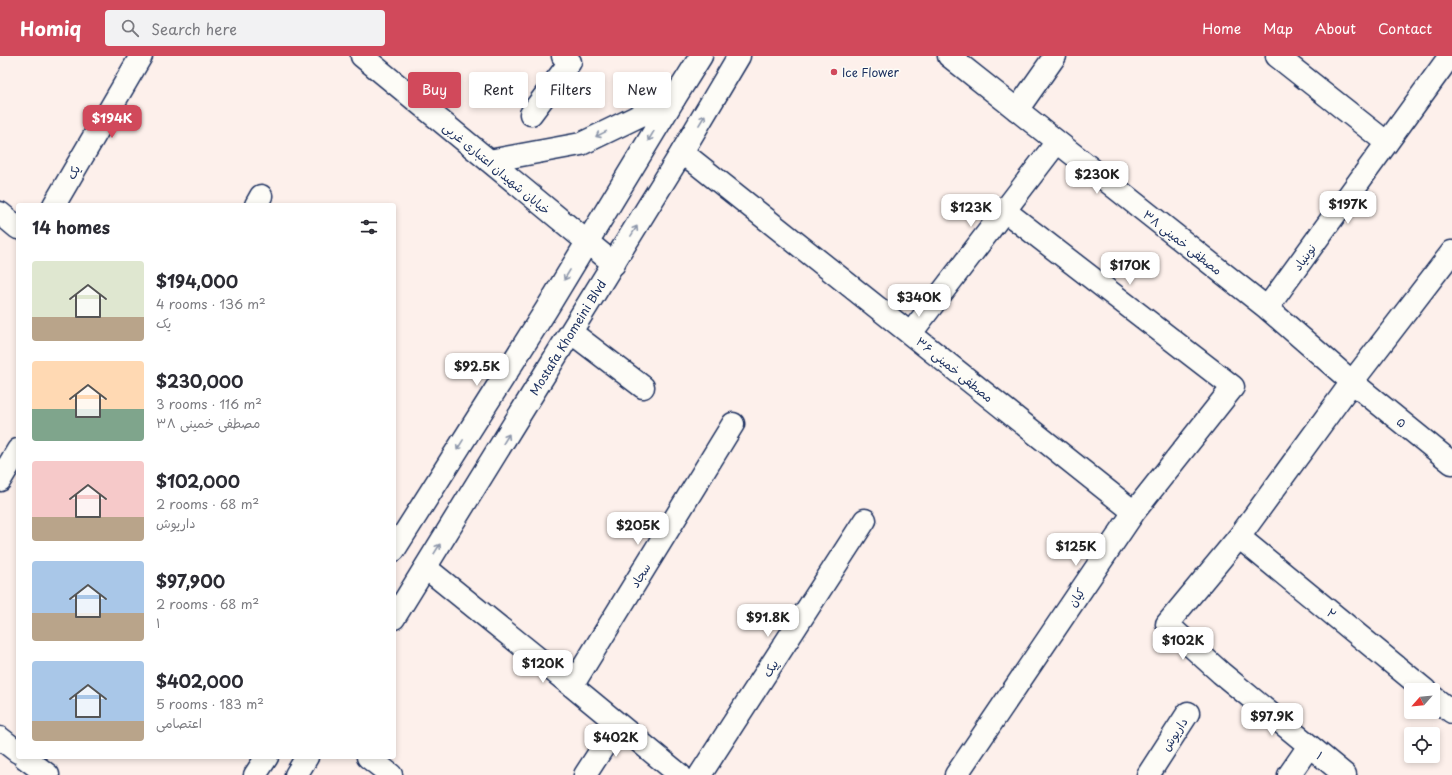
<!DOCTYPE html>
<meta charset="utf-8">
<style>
:root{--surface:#fff;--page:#f2f2f3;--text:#2b2b33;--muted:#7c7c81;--accent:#d1495b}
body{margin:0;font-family:"Playpen Sans","Playpen Sans Arabic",sans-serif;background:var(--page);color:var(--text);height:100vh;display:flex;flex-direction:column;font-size:15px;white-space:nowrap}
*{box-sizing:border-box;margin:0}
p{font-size:13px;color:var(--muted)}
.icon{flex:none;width:22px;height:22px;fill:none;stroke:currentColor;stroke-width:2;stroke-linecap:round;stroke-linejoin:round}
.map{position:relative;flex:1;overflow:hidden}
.details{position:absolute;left:16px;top:147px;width:380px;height:556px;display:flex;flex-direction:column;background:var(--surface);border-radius:4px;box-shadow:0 2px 6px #0003}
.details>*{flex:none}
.top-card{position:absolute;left:408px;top:16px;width:380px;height:36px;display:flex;gap:8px}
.needle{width:26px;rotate:243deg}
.fabs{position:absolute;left:1404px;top:627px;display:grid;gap:8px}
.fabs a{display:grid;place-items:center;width:36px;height:36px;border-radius:4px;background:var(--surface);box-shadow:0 2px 6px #0003;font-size:20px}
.price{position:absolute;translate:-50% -34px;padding:0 9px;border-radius:8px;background:#fff;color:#222;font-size:13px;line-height:26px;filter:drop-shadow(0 1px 2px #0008)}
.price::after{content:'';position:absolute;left:50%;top:24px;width:12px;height:9px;margin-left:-6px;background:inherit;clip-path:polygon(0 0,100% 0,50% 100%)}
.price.on{background:var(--accent);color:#fff}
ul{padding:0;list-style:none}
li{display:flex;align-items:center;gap:12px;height:100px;padding:0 16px}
li span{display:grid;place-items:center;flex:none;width:112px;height:80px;border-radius:4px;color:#555}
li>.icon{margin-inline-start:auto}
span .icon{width:48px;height:48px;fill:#fffc;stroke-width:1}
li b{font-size:17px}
h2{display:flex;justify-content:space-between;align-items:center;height:48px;padding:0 16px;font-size:17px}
.tag{padding:0 14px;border-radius:4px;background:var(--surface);box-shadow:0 2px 6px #0003;font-size:14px;line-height:36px}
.tag.on{background:var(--accent);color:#fff}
header{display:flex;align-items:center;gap:24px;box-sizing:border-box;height:56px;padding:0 20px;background:var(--accent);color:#fff}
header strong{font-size:19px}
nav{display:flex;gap:22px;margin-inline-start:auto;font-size:14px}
.search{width:280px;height:36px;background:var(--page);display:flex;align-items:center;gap:10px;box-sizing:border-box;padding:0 14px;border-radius:4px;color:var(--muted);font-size:15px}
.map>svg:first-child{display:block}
</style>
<header>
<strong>Homiq</strong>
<div class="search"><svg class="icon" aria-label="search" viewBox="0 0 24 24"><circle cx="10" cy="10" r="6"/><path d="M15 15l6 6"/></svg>Search here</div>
<nav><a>Home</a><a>Map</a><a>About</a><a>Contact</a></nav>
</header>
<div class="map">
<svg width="1452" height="719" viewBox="0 0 1452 719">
<rect width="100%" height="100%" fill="#fdf0eb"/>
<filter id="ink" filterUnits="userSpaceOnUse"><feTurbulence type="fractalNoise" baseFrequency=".025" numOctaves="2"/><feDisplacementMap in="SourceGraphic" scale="8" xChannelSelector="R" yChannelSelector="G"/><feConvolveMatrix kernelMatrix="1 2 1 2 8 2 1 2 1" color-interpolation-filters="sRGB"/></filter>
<g filter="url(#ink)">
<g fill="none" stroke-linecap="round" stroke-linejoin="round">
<g stroke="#1b2f5e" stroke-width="25">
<path id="minor" d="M362 0 614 208
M949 0 1267 252
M1277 0 1387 87
M1450 0 1267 252 1352 326 1452 407
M1017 54 1055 0
M531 58 570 6 563 0
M682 96 1134 456
M489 105 581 88 674 43
M54 149 141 0
M256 149 261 140
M0 157 18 172
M572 277 643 331
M911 277 1057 86
M0 424 18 394
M1239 481 1425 634
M426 512 572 630 680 719
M572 630 733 368
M1433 641 1452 656
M0 682 18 696
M24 701 48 719
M368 701 391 719
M585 719 618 668
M700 719 865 464
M956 719 1134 456 1233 331 1005 155
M1148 719 1188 657
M1289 719 1309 690
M1345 719 1221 617 1167 568 1239 481 1352 326 1452 196"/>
</g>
<g stroke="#1b2f5e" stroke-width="25">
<g id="major">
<path d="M394 494 546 254 674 43 701 0"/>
<path id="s1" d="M394 562 682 96 739 0"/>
<path d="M255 719 267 701"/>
<path d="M296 719 307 701"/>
</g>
</g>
<use href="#minor" stroke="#fdfcf7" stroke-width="22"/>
<use href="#major" stroke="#fdfcf7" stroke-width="22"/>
</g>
<defs><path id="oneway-shaft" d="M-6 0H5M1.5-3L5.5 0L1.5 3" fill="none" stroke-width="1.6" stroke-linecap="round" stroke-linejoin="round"/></defs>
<g stroke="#8c96aa">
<use href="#oneway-shaft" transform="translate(702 64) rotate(-59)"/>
<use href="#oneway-shaft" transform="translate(601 78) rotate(154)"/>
<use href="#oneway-shaft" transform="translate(651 80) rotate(121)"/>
<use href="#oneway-shaft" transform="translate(634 175) rotate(-58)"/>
<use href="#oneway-shaft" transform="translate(567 219) rotate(121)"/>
<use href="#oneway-shaft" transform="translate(506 383) rotate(-58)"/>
<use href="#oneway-shaft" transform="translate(460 389) rotate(122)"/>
<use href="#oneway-shaft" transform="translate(437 493) rotate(-58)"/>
</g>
</g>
<circle fill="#d1495b" stroke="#fdfcf7" stroke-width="1.5" cx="834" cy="16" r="4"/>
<g text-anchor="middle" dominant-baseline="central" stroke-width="3" stroke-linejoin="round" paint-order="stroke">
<g font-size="12" fill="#1b2f5e" stroke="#fdfcf7" text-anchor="start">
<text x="842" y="16">Ice Flower</text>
</g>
<g font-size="12" fill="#1b2f5e" stroke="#fdfcf7">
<text transform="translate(497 112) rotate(40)">خیابان شهیدان اعتباری غربی</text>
<text transform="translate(73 116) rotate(-59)">یک</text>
<text transform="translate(1183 186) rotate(38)">مصطفی خمینی ۳۸</text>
<text transform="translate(1304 201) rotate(-54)">نوبنیاد</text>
<text stroke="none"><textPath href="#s1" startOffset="330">Mostafa Khomeini Blvd</textPath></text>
<text transform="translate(955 313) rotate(39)">مصطفی خمینی ۳۶</text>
<text transform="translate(1402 366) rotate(39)">۵</text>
<text transform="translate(640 519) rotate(-58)">سجاد</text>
<text transform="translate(1076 541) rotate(-56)">کیان</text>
<text transform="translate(1332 557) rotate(39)">۲</text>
<text transform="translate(770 612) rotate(-57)">پیک</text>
<text transform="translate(1174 678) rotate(-57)">داریوش</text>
<text transform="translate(1320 699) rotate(39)">۱</text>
</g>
</g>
</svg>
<div class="fabs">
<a><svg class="needle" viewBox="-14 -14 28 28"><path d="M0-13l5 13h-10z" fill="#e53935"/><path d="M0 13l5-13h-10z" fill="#7c7c81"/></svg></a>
<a><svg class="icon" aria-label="locate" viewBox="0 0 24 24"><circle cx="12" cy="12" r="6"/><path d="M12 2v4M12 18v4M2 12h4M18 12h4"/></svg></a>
</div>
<b class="price on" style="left:112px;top:83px">$194K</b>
<b class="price" style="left:1097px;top:139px">$230K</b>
<b class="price" style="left:1348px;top:169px">$197K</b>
<b class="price" style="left:971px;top:172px">$123K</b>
<b class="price" style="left:1130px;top:230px">$170K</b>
<b class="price" style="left:919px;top:262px">$340K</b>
<b class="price" style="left:477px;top:331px">$92.5K</b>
<b class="price" style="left:638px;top:490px">$205K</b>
<b class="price" style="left:1076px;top:511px">$125K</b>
<b class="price" style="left:768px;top:582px">$91.8K</b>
<b class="price" style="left:1183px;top:605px">$102K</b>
<b class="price" style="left:543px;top:628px">$120K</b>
<b class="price" style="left:1272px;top:681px">$97.9K</b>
<b class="price" style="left:616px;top:702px">$402K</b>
<div class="top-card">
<a class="tag on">Buy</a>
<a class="tag">Rent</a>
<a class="tag">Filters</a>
<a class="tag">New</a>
</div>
<section class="details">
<h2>14 homes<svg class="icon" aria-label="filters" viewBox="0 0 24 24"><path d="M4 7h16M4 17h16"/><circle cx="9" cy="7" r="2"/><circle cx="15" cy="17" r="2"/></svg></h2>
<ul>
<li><span style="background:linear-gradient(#dfe7d0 70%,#b9a48a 0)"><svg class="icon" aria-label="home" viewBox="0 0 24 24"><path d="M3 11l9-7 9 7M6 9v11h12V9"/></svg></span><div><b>$194,000</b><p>4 rooms · 136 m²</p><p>یک</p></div></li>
<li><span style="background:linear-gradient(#ffd9b3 60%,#7fa58c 0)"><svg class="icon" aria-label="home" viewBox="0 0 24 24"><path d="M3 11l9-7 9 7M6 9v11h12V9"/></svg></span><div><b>$230,000</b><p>3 rooms · 116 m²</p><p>مصطفی خمینی ۳۸</p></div></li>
<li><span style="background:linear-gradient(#f6c9c9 70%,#b9a48a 0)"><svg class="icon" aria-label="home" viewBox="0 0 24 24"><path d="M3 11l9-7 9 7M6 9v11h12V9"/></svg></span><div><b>$102,000</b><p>2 rooms · 68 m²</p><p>داریوش</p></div></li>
<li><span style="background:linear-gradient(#a9c7e8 65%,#b9a48a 0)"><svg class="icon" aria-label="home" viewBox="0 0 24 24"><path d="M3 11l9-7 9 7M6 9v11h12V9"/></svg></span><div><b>$97,900</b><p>2 rooms · 68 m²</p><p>۱</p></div></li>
<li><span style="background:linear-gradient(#a9c7e8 75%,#b9a48a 0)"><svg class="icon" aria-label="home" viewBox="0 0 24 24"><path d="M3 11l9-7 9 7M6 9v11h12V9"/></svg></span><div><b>$402,000</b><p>5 rooms · 183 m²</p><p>اعتصامی</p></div></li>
</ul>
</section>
</div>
